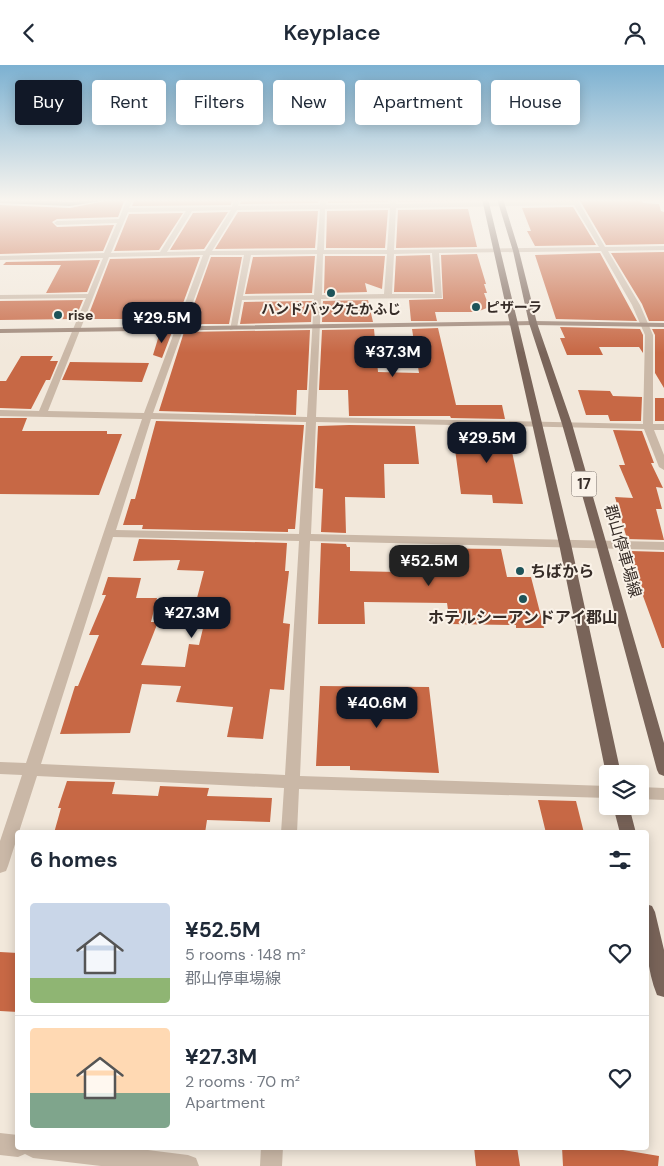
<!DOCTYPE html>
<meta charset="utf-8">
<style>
:root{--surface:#fff;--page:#f2f2f3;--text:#1f2937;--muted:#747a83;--line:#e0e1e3;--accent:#111827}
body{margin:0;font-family:"DM Sans","Noto Sans JP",sans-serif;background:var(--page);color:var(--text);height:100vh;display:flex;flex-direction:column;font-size:19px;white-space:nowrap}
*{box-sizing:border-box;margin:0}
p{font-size:16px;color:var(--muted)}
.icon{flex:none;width:28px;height:28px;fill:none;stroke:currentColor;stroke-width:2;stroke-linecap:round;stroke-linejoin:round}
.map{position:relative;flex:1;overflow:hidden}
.panel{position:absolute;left:15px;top:765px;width:634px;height:320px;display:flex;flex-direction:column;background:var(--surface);border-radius:5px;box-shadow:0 2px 12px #0003}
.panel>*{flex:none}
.banner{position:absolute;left:15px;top:15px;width:635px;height:45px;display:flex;gap:10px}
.buttons{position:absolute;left:599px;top:700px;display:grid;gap:10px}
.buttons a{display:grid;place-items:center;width:50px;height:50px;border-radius:5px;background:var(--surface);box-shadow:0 2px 12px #0003;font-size:25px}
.price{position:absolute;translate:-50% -42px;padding:0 11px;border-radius:10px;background:var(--accent);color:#fff;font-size:16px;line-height:32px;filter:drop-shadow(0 1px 2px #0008)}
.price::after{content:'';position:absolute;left:50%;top:30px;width:15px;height:11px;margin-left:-8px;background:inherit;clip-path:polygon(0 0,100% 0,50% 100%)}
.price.current{background:#222;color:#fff}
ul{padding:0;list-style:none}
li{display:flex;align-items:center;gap:15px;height:125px;padding:0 15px}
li+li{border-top:1px solid var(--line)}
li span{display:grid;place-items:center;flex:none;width:140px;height:100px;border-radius:5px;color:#555}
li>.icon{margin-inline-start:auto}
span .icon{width:60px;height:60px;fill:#fffc;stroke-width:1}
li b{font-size:21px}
h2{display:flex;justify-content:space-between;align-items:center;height:60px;padding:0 15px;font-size:21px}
.tag{padding:0 18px;border-radius:5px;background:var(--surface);box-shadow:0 2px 12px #0003;font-size:18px;line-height:45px}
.tag.current{background:var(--accent);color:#fff}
header{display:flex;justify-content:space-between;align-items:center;height:65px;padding:0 15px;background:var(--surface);font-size:22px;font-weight:600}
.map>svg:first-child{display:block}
</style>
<header><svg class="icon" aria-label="back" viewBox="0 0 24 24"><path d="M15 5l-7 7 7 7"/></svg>Keyplace<svg class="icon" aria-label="person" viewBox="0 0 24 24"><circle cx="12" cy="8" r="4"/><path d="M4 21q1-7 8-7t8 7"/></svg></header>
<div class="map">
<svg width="664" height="1101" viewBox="0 0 664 1101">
<rect width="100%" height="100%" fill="#f2e8db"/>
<path fill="#c76845" d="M115 134H125L118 152 57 154 52 157 57 162 114 160 103 186 0 189V140L70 143Z
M135 134H232L231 140 132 141Z
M242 134H318V138L240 139Z
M328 134H388V137L328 138Z
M398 134H465L466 136 398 137Z
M579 134H640L643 138 659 139 661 146 664 147V179L606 180Z
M573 142 596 180 535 181 527 166H531L522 143Z
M468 144 477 182 396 183 398 145Z
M388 145 385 183H326L327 146Z
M318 146 315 183 215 184 238 147Z
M228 147 204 184 170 185 193 148Z
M183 148 159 185 114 186 129 149Z
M664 187V256H649L642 239 611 188Z
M600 188 637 256 556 254 535 190Z
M477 189 486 219H484L487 228H484L489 242 477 247H435L437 256H411L409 235 443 234 441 190Z
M430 190 433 227H394L396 191Z
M315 191 312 228 245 229 253 192Z
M325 191H385L382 224 365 218 367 227 324 228Z
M200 192 175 260H163L164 254H87L110 194Z
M211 192H242L229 259H187Z
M100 195 87 227 46 228 61 200H3L6 197Z
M83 235 75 254 0 255V236Z
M368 235 373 257H322L323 236Z
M312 236 311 257 240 259 244 237Z
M560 262 640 264 643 270V288L639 282H599L603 290H567L560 273H565Z
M438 263 456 340H502L505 354 451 353 450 351H349L348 325H319L322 265 374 264 378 307 419 308 412 264Z
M652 264H664V323L655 308V270Z
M310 265 307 325H297L296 350 159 346 184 267Z
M160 267H172L162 293 153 290Z
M21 291H53L50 296H58L50 315H46L31 344 0 343V316H6Z
M70 297 149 298 142 317 62 315Z
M578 325 610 326 613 331 642 332 641 356H610L608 350H586Z
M655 333H664V356H655Z
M0 353H27L22 366H107V369H122L99 430 0 429Z
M156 356 304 360 295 464H288V467L142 464 143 460H123L131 434H135Z
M349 360 415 361 419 399H384L385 433 345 432 346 468 321 467 323 424 315 423 318 361Z
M452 362 507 363 523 439 493 438 492 430 461 429Z
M613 365 642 366 654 398H651L663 423 656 422 662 444H656L664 475 627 474 615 432 633 433 619 400H625Z
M139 474 287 478 285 506H289L283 558 290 559 284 625 270 624 263 674 227 672 233 642 176 637 181 621 142 619 130 668 60 669 75 621H78L99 570H89L106 530H102L108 512 141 513 136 533H157L151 557H158L141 600 185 602 189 579 199 580 210 534 197 533 204 506 177 505 180 495 133 496Z
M321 478 346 479 347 482H350V506L397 507 396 483 501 484 507 512H531L544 563H516V560L450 559 447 538 364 537 365 559H318Z
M630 486 664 487V583H662L643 531 628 488H631Z
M320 621 429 622 439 708 350 705V701H316Z
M67 716 115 717 112 729 158 731 160 721 209 723 207 731 272 733 270 757 207 755 205 768H54L61 743H58Z
M538 735 576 736 584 768H546Z
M0 887 18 888V947L0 946Z
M474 1082H517L520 1101H476Z
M562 1082H605L659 1091 658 1101H563Z"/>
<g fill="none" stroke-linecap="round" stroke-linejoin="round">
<path fill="#cab8a7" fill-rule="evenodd" d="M127 134H133L129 143 232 142 234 134H240L238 141 320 140V134H326V140L390 139V134H396V139L572 136 571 134H577L605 182 664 181V185L608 186 640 240 653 270V359H664V365H654L664 390V405L659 402 644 364 316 357 311 469 664 477V485L310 476 300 711 608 721V733L299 724 297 768H281L284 723 37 711 8 801 6 806 0 808V776L22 710 0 709V697L26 698 142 354 0 351V345L39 346 86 233 0 234V230L88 229 103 193 0 195V191L104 188 117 158 57 160 54 158 57 156 119 154ZM574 140 599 182 394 185 396 143ZM390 143 387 185H324L325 144ZM320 144 317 185 212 186 237 145ZM231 145 205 186 167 187 192 146ZM186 146 160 187 111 188 128 147ZM601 186 632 240 645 270 643 359 316 352 321 234 442 233 439 188ZM432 188 435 229H392L394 189ZM317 189 314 230 243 231 251 190ZM323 189H387L384 229 322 230ZM203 190 144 348 48 346 109 192ZM210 190H244L230 265 237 263 242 235 314 234 307 352 153 348ZM151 354 306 357 299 469 116 465ZM113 472 299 476 285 710 41 699Z
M640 722 664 723V735L640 734Z
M0 1068 18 1070V1082H124L188 1090 196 1093 199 1101H101L33 1093 25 1089 18 1092 0 1090Z
M261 1082H283L282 1101H260Z"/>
<path fill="#9e8779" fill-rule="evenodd" d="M533 256 664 258V262L533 260 0 268V264Z"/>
<path fill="#796459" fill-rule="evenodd" d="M0 134 70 137 113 134 70 141 0 138Z
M482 134H488L571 479 621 709H608V711L606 709 559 479Z
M497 134H503L519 186 537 258 572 359 664 678V711L659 709 657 705 596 479 562 359 529 258 513 186Z
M613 741H629L636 768H620Z
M646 839 652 841 655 847 664 885V932L657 930C645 900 646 870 646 839Z"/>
</g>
<linearGradient id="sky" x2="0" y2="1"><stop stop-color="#7cb1d1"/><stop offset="0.47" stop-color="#f9f5ef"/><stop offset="1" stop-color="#f9f5ef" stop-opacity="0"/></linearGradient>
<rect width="664" height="288" fill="url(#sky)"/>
<g fill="#1d5359" stroke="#faf2e8" stroke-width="2">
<circle cx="331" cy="228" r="5"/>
<circle cx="476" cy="242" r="5"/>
<circle cx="58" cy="250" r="5"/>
<circle cx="520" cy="506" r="5"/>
<circle cx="523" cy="534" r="5"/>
</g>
<g text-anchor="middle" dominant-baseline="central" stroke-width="4" stroke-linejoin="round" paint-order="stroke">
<g font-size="14" font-weight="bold" fill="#372d28" stroke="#faf2e8" text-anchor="start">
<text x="486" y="242">ピザーラ</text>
<text x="331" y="244" text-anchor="middle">ハンドバックたかふじ</text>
<text x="68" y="250">rise</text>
</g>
<rect fill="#faf2e8" stroke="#726862" stroke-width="1" x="571.5" y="406.5" width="25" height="25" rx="4"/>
<g font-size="15" font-weight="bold" fill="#372d28">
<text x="584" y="419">17</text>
</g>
<g font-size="16" fill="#372d28" stroke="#faf2e8">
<text transform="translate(623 486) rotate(74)">郡山停車場線</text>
</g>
<g font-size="16" font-weight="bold" fill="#372d28" stroke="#faf2e8" text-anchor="start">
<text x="530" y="506">ちばから</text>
<text x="523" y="552" text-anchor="middle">ホテルシーアンドアイ郡山</text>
</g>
</g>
</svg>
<div class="buttons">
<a><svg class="icon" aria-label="layers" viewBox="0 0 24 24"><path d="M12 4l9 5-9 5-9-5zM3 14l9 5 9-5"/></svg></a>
</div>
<b class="price" style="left:162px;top:279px">¥29.5M</b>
<b class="price" style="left:393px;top:313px">¥37.3M</b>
<b class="price" style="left:487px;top:399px">¥29.5M</b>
<b class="price current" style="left:429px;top:522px">¥52.5M</b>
<b class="price" style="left:192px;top:574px">¥27.3M</b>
<b class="price" style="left:377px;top:664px">¥40.6M</b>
<div class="banner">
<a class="tag current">Buy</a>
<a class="tag">Rent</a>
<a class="tag">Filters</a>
<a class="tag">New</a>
<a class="tag">Apartment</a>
<a class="tag">House</a>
</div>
<section class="panel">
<h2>6 homes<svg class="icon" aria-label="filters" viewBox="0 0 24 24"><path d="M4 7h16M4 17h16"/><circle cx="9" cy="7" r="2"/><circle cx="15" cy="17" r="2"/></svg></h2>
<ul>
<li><span style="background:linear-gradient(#c9d6e8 75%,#8fb573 0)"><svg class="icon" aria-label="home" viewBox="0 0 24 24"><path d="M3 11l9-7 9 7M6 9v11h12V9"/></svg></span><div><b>¥52.5M</b><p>5 rooms · 148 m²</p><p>郡山停車場線</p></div><svg class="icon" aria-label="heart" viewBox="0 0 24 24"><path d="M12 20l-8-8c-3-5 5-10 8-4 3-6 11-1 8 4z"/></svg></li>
<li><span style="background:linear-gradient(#ffd9b3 65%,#7fa58c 0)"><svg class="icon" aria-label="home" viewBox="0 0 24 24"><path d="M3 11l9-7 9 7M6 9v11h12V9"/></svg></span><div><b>¥27.3M</b><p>2 rooms · 70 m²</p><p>Apartment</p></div><svg class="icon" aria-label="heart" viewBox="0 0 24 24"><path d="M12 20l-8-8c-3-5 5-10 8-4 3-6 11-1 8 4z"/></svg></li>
</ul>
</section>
</div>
